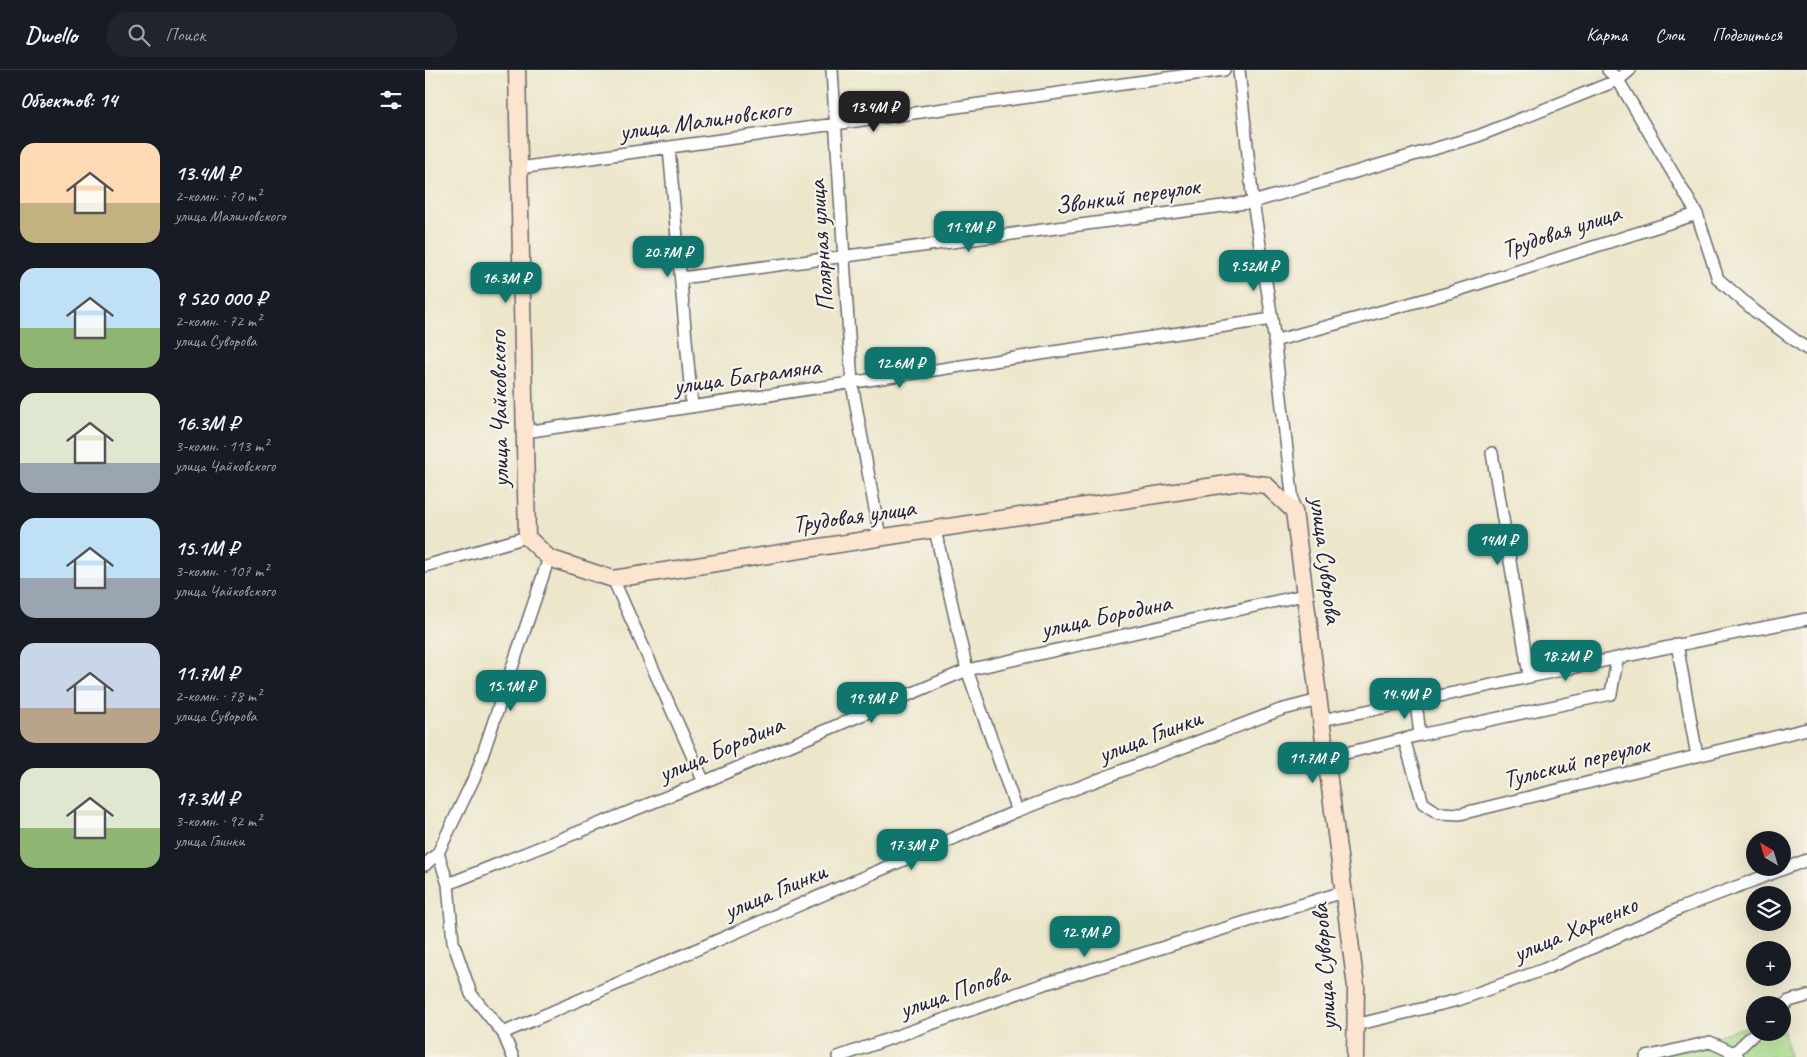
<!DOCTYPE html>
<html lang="ru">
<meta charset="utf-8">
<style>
:root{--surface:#171b24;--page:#20242c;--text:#f1f3f6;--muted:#9ea1a6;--line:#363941;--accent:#0f766e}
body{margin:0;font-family:Caveat,sans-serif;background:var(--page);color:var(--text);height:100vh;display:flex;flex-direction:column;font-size:19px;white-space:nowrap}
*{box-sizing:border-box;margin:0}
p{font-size:16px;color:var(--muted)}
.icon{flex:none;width:28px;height:28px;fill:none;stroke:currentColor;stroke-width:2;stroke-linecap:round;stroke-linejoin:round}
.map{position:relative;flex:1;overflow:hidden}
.sheet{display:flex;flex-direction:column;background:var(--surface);width:425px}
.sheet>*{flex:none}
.needle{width:32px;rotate:322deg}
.controls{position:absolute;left:1321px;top:761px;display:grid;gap:10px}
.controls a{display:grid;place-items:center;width:45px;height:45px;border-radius:50%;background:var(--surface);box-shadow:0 5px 20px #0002;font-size:25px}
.price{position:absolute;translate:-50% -42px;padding:0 11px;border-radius:10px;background:var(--accent);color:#fff;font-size:16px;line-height:32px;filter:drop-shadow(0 1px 2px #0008)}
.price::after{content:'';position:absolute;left:50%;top:30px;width:15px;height:11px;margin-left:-8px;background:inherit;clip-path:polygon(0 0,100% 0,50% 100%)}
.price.selected{background:#222;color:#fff}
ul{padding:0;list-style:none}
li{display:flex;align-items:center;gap:15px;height:125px;padding:0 20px}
li span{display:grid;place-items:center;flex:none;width:140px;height:100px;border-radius:15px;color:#555}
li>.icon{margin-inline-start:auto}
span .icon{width:60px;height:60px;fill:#fffc;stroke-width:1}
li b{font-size:21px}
h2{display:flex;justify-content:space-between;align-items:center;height:60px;padding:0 20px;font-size:21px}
header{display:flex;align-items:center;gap:30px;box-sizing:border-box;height:70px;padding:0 25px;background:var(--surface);border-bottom:1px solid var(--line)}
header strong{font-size:24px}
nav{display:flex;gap:28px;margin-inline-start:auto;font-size:18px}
.search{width:350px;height:45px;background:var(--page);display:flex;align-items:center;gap:12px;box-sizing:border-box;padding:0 18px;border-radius:20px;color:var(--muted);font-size:19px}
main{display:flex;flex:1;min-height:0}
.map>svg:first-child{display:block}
</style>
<header>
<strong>Dwello</strong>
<div class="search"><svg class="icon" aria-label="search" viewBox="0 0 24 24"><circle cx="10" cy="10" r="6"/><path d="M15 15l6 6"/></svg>Поиск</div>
<nav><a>Карта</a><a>Слои</a><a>Поделиться</a></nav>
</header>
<main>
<section class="sheet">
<h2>Объектов: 14<svg class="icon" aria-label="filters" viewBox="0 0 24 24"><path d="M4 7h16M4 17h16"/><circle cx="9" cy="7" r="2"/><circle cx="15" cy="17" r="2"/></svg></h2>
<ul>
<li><span style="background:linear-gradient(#ffd9b3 60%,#c2b280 0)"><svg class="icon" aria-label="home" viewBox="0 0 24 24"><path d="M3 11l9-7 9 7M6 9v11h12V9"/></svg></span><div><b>13.4M ₽</b><p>2-комн. · 70 m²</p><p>улица Малиновского</p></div></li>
<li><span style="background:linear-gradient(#bfe0f5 60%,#8fb573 0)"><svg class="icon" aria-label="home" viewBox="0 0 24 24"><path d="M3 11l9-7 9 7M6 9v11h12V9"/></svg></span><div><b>9 520 000 ₽</b><p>2-комн. · 72 m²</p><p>улица Суворова</p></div></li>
<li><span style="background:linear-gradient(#dfe7d0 70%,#9aa5b1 0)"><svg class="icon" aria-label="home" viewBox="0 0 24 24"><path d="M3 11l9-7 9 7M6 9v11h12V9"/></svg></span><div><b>16.3M ₽</b><p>3-комн. · 113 m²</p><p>улица Чайковского</p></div></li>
<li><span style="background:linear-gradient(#bfe0f5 60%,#9aa5b1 0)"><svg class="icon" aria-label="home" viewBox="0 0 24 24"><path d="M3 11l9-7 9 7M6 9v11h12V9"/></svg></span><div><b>15.1M ₽</b><p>3-комн. · 107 m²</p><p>улица Чайковского</p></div></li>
<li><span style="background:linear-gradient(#c9d6e8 65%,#b9a48a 0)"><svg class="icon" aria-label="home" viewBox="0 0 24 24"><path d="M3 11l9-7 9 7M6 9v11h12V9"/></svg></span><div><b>11.7M ₽</b><p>2-комн. · 78 m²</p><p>улица Суворова</p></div></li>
<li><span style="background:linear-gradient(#dfe7d0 60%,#8fb573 0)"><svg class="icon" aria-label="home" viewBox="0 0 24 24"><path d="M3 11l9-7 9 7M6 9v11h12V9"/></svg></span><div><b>17.3M ₽</b><p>3-комн. · 92 m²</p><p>улица Глинки</p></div></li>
</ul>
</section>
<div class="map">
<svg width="1382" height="987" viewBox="0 0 1382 987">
<rect width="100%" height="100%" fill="#f7f3e8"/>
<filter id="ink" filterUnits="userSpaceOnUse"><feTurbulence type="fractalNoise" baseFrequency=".02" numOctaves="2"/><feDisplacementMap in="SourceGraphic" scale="10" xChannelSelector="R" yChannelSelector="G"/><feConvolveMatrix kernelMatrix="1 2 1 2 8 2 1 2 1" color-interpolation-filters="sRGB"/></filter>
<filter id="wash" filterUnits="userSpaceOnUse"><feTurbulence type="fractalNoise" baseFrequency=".0096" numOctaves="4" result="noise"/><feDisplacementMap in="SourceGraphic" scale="20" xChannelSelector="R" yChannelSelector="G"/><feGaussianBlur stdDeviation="1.12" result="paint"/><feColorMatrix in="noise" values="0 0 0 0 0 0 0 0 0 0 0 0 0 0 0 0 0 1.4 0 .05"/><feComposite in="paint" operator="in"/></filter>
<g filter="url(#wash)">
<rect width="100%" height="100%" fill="#ece6cb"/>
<path fill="#a9dc8b" stroke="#667f63" d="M1330 954V962H1358V957L1364 987H1224Z"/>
</g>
<g filter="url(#ink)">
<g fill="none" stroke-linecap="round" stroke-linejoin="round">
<g stroke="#69676d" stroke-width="14">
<path id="street" d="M407 0 427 314 455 467
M814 0 828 132 847 249 869 441
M244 78 267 337
M94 98 799 0
M1272 144 1293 209 1331 242 1382 279
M256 208 828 132 1053 66 1193 10 1183 0
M849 271 1027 222 1272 144 1193 10 1205 0
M100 362 847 249
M1067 383 1104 605
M510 460 542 600 592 741
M0 496 102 467
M188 509 279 712
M1252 574 1272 686
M991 632 995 665
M895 650C1058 619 1219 580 1382 549
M979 669 998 733 1013 743 1035 744 1382 659
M901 688 995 665 1186 624 1192 590
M13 783 23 814 28 872 46 924 78 963 88 987
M0 795 13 783 51 704 124 488
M23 814 279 712 542 600 879 525
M1358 937 1364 931 1382 926
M930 955 1033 930 1120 899 1256 838 1382 790
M78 963 592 741 855 640 894 630
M413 987 616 915 918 822
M1221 987 1285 972 1309 983
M1313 987 1309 983 1331 962"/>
</g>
<g stroke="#69676d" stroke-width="19">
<path id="secondary" d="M92 0 102 467 124 488 188 509 815 412 841 415 869 441 931 917 930 987"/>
</g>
<use href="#street" stroke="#fff" stroke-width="11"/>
<use href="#secondary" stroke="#fbe5cf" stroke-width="16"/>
</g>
</g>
<g text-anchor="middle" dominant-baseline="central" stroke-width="4.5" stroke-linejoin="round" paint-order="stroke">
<g font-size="25" fill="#22223b" stroke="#f7f3e8">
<text transform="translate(280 50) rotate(-8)">улица Малиновского</text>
<text transform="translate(702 126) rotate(-8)">Звонкий переулок</text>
<text transform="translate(1136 161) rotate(-18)">Трудовая улица</text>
<text transform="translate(396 176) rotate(-94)">Полярная улица</text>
<text transform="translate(322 306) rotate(-8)">улица Баграмяна</text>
<text transform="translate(74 339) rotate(-91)">улица Чайковского</text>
<text transform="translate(429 446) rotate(-8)">Трудовая улица</text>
<text transform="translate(901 490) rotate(83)">улица Суворова</text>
<text transform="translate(681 546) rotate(-12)">улица Бородина</text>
<text transform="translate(725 666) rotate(-21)">улица Глинки</text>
<text transform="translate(296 679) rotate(-23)">улица Бородина</text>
<text transform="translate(1151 692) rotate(-14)">Тульский переулок</text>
<text transform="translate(350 821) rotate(-23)">улица Глинки</text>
<text transform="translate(1150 859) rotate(-23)">улица Харченко</text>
<text transform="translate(899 897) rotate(-94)">улица Суворова</text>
<text transform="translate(529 922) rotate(-19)">улица Попова</text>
</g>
</g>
</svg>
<div class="controls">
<a><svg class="needle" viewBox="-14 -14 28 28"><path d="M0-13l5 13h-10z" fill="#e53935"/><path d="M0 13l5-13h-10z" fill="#9ea1a6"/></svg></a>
<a><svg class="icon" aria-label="layers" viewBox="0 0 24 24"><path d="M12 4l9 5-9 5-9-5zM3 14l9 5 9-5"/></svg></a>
<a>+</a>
<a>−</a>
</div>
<b class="price selected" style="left:449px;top:63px">13.4M ₽</b>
<b class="price" style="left:544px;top:183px">11.9M ₽</b>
<b class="price" style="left:243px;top:208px">20.7M ₽</b>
<b class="price" style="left:829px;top:222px">9.52M ₽</b>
<b class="price" style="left:81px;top:234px">16.3M ₽</b>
<b class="price" style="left:475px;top:319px">12.6M ₽</b>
<b class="price" style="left:1073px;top:496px">14M ₽</b>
<b class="price" style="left:1141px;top:612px">18.2M ₽</b>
<b class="price" style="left:86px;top:642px">15.1M ₽</b>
<b class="price" style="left:980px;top:650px">14.4M ₽</b>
<b class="price" style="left:447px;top:654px">19.9M ₽</b>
<b class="price" style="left:888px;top:714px">11.7M ₽</b>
<b class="price" style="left:487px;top:801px">17.3M ₽</b>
<b class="price" style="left:660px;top:888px">12.9M ₽</b>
</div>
</main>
